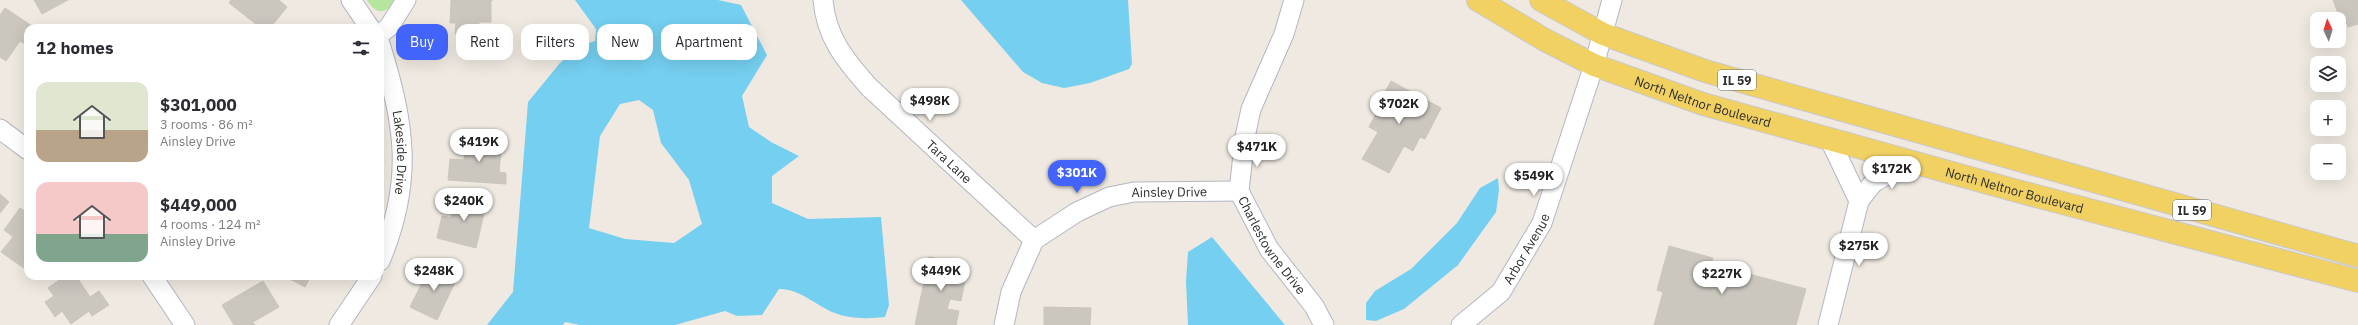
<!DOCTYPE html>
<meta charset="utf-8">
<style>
:root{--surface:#fff;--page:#f2f2f3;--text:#2b2b33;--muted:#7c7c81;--accent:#4264fb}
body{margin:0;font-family:"IBM Plex Sans",sans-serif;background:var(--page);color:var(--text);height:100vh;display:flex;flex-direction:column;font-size:15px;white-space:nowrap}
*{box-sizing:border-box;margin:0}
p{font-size:13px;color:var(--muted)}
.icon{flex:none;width:22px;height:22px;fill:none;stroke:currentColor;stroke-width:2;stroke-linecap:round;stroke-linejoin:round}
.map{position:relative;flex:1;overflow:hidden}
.side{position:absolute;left:24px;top:24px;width:360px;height:256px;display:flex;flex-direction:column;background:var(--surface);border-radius:12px;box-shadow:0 4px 16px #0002}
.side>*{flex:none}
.banner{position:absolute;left:396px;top:24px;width:380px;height:36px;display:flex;gap:8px}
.needle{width:26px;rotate:356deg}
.fabs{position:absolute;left:2310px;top:12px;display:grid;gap:8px}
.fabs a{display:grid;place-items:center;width:36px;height:36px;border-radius:8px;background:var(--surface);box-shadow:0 4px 16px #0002;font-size:20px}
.price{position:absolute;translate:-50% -34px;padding:0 9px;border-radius:14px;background:#fff;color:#222;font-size:13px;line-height:26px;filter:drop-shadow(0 1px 2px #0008)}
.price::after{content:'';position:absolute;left:50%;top:24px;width:12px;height:9px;margin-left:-6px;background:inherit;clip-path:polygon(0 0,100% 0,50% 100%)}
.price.current{background:var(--accent);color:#fff}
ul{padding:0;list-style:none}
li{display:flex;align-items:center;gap:12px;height:100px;padding:0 12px}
li span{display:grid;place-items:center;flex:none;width:112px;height:80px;border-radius:12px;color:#555}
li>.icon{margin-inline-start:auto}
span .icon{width:48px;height:48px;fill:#fffc;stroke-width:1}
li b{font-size:17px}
h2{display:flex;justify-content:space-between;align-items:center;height:48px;padding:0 12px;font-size:17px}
.tag{padding:0 14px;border-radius:12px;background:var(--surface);box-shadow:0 4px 16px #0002;font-size:14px;line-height:36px}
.tag.current{background:var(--accent);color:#fff}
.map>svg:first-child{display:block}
</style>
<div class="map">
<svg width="2358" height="325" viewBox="0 0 2358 325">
<rect width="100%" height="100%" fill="#efe9e1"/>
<path fill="#b6e59e" d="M367 0H395C386 16 375 14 367 0Z"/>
<path fill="#75cff0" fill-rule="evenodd" d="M575 0H718L741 5 767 55 742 96 749 127 771 142 799 156 772 176V203L808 219 881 217 889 305 885 317C867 319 849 319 832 312 815 304 797 288 779 289L762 315 737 316 725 311 675 325H580L565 322 563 325H487L513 292 528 102 560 63 577 47 595 41 596 29ZM639 100 653 110 661 143 689 180 702 224 674 243 625 239 589 228 600 136 620 104Z
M961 0H1128L1132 64 1129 69 1090 83 1064 88 1042 83 1023 72Z
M1498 178 1499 190 1496 212 1458 265 1404 309 1376 321 1366 320V303L1375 291 1411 269 1457 223 1480 188Z
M1212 237 1285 325H1188L1186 282 1188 252Z"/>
<path fill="#cbc7bf" stroke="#cbc5ba" d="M34 0H68L42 14Z
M231 0H279L287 7 270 28H261L229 3Z
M451 0H493H491V22H479V35L455 34 456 23H450Z
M2333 0H2358V24L2348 27 2344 15 2339 16Z
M5 8 35 28H28V39L25 44 20 41 6 61 0 57V15Z
M1391 81 1441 108 1425 139 1420 137 1413 151 1404 146 1389 173 1362 159 1378 132 1369 127 1376 114 1374 112Z
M466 138 502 140 499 172 506 173V184L448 180 450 159 464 160Z
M0 194 9 202 0 213Z
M457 194 487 201 476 248 437 238 442 216 451 218Z
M20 208 28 213V271L1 252 13 237 4 230Z
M1669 246 1713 258 1711 264 1806 289 1796 325H1654L1663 292 1657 290Z
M929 257 968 265 961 301 950 299 947 309 959 311 956 325H915Z
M432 263 458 276 437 320 410 307Z
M65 276H76L90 297 99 291 109 305 92 316 89 311 71 324 62 311 55 317 45 302 54 296 48 288Z
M284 276H311L305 287Z
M263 281 279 307 253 322 255 325H234L222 305Z
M1044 307 1091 308 1090 325H1044Z"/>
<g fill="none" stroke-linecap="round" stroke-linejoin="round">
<g stroke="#b4b7c1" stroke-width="21">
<g id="minor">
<path d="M351 0 370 28"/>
<path id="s1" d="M823 0C826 37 845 60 869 87L1034 240"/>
<path id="s2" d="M1294 0 1284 34 1251 109 1245 137 1239 191 1269 249 1314 306 1324 325"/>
<path d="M380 34 389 27 406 0"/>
<path id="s3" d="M380 44C405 124 414 181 380 261"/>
<path d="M0 129 28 150"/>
<path d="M1829 138 1859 201"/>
<path d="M152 276 185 325"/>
<path d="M339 325 372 276"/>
<path id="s4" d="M1004 325 1011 292 1034 240 1077 212 1109 197 1134 192 1239 191"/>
<path id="s5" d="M1461 325 1501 292 1542 223 1594 65 1612 0"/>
<path d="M1828 325 1859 201 1873 183 1911 161"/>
</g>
</g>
<g stroke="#c9c9c9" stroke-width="24">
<g id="primary">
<path id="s6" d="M1478 0 1545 40 1594 65 1703 104 2017 191 2358 281"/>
<path d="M1541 0 1603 34 1705 71 2358 256"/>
</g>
</g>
<use href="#minor" stroke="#fff" stroke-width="19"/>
<use href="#primary" stroke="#f2d163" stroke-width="22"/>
</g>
<g text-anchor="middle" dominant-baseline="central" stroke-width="3" stroke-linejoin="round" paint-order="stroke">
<g fill="#fff" stroke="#6d6d6d" stroke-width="1">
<rect x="1718" y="70" width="38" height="20" rx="3"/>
<rect x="2173" y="200" width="38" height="20" rx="3"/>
</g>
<g font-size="12" font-weight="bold" fill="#2e2e2e">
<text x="1737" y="80">IL 59</text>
<text x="2192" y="210">IL 59</text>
</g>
<g font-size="13" fill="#2e2e2e" stroke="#fff">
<text stroke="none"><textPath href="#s6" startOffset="248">North Neltnor Boulevard</textPath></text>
<text stroke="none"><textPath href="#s3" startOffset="111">Lakeside Drive</textPath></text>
<text stroke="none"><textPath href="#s1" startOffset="210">Tara Lane</textPath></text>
<text stroke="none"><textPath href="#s6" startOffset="572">North Neltnor Boulevard</textPath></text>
<text stroke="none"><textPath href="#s4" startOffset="238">Ainsley Drive</textPath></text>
<text stroke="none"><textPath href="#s2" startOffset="264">Charlestowne Drive</textPath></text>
<text stroke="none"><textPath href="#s5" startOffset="102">Arbor Avenue</textPath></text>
</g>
</g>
</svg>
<div class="fabs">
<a><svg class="needle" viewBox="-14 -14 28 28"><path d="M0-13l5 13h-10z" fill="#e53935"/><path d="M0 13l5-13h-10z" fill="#7c7c81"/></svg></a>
<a><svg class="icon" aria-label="layers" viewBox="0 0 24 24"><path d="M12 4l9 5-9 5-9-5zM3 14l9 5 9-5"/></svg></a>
<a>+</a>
<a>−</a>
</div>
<b class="price" style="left:930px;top:122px">$498K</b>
<b class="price" style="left:1399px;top:125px">$702K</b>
<b class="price" style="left:479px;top:163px">$419K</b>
<b class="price" style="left:1257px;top:168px">$471K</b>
<b class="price" style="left:1892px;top:190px">$172K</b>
<b class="price current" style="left:1077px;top:194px">$301K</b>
<b class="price" style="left:1534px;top:197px">$549K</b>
<b class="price" style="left:464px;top:222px">$240K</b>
<b class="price" style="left:1859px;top:267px">$275K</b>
<b class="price" style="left:434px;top:292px">$248K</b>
<b class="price" style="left:941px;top:292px">$449K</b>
<b class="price" style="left:1722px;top:295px">$227K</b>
<div class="banner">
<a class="tag current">Buy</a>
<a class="tag">Rent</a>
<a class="tag">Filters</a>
<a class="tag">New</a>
<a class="tag">Apartment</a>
</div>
<section class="side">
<h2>12 homes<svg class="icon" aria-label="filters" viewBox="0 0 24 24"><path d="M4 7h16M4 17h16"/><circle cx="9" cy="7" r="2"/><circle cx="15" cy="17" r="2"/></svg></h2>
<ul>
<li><span style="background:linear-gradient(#dfe7d0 60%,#b9a48a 0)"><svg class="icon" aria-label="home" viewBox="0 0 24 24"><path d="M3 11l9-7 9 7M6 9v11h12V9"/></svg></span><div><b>$301,000</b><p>3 rooms · 86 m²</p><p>Ainsley Drive</p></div></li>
<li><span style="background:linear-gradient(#f6c9c9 65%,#7fa58c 0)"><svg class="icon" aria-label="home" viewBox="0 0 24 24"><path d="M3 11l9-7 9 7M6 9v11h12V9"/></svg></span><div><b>$449,000</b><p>4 rooms · 124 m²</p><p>Ainsley Drive</p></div></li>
</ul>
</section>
</div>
